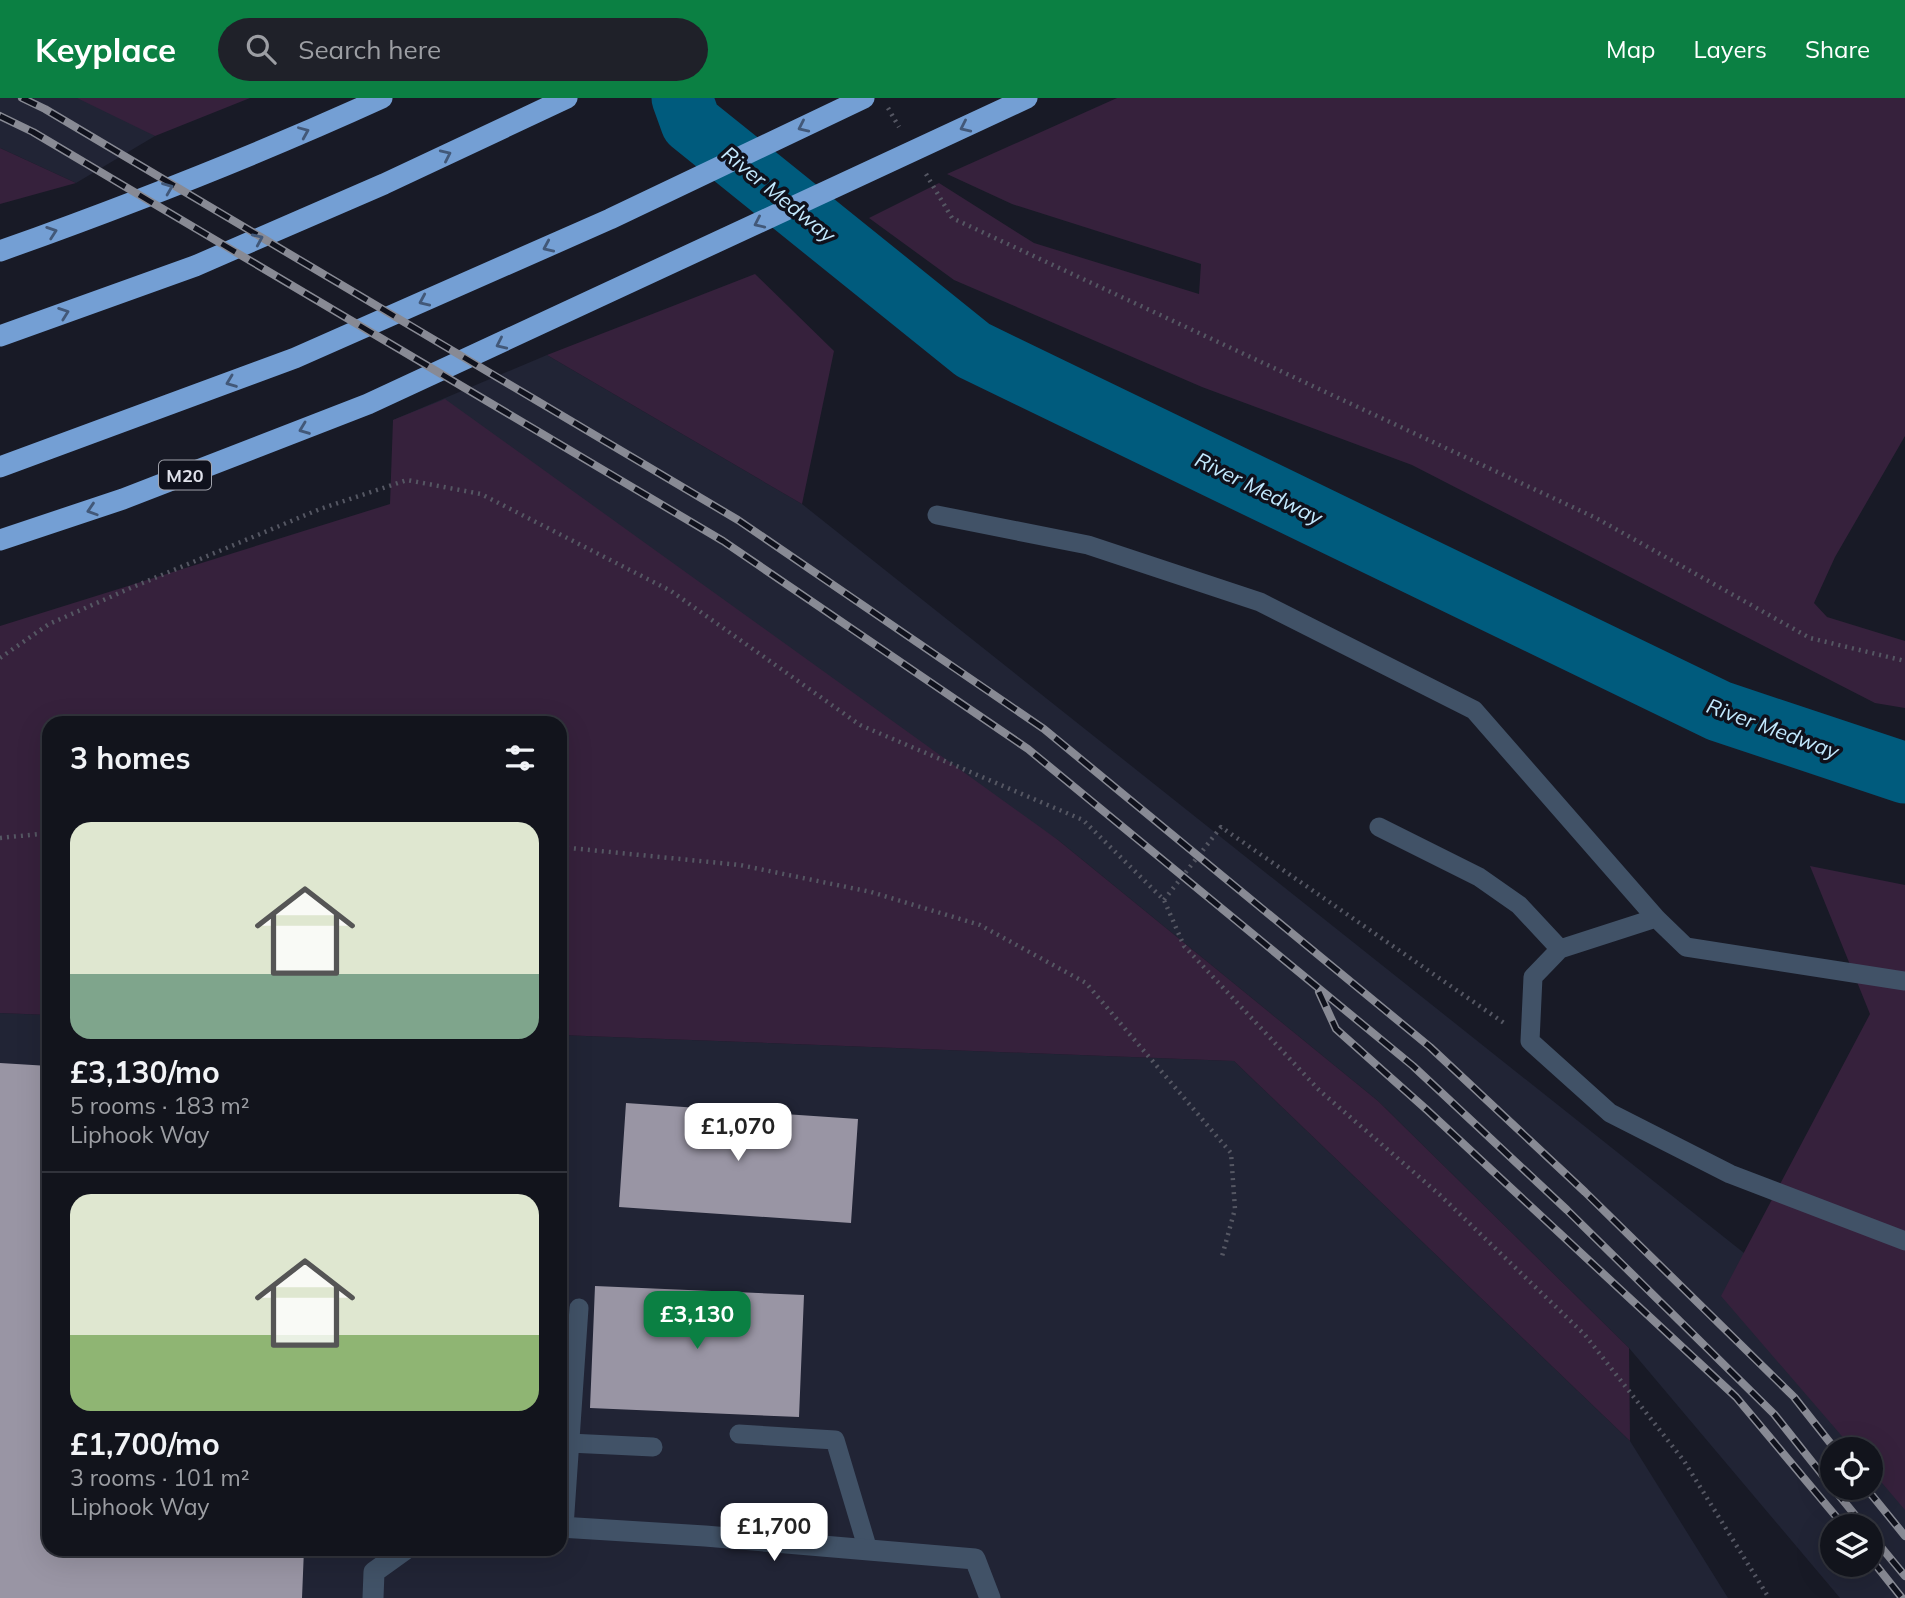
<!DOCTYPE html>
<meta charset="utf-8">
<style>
:root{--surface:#12141c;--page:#1f2129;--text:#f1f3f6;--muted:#9c9ea3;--line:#31333b;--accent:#0b8043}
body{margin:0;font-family:Mulish,sans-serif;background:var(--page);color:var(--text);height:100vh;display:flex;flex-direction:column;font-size:26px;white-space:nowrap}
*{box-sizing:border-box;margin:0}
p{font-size:23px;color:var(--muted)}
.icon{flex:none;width:38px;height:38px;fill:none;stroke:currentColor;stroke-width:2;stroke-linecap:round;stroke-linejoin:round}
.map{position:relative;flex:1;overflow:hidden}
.side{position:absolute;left:42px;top:618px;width:525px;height:840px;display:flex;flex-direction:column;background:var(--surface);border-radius:21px;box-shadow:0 7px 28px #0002,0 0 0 2px var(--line)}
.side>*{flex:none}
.buttons{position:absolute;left:1820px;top:1339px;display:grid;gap:14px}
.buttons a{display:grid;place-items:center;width:63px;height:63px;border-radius:50%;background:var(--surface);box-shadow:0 7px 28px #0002,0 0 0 2px var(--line);font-size:35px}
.price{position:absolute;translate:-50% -60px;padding:0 16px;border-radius:14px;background:#fff;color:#222;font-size:23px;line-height:46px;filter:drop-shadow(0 2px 4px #0008)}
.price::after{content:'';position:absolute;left:50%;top:42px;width:21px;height:16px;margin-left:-10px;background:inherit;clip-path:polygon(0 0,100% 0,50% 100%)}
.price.current{background:var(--accent);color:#fff}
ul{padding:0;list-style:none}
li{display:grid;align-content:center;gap:14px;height:371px;padding:0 28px}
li+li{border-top:2px solid var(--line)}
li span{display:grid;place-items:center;height:217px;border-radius:21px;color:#555}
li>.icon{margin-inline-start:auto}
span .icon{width:126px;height:126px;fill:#fffc;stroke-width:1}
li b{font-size:30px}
h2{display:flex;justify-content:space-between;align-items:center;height:84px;padding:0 28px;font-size:30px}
header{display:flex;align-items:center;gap:42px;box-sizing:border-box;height:98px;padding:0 35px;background:var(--accent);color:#fff}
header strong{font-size:33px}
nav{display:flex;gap:38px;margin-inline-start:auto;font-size:24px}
.search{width:490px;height:63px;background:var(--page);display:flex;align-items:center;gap:18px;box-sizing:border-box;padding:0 24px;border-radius:38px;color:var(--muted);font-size:26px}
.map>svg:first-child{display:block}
</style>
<header>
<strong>Keyplace</strong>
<div class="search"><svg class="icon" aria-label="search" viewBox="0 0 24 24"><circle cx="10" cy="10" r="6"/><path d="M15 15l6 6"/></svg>Search here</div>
<nav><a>Map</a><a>Layers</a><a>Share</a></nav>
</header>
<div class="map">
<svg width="1905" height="1500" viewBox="0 0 1905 1500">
<rect width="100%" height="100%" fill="#181a26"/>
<path fill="#212435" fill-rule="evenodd" d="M0 0H90L155 38 76 85 0 50Z
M547 257 802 406 1744 1155 1905 1326V1500H1840L1629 1250 1378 1003 1058 742 393 322ZM1832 1351H1871V1390H1832ZM1832 1428H1871V1466H1832Z
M0 915 49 917V1451H560V937L1234 963 1630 1343 1728 1500H0Z"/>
<path fill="#36213c" d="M77 0H250L155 38Z
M1117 0H1905V338L1835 459 1814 505 1827 519 1905 543V610L1875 605 1412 367 1202 289 954 182 869 120 939 85 1034 145 1199 196 1201 166 1012 106 947 76Z
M0 50 76 85 0 106Z
M755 176 834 253 802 406 547 257Z
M445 301 1058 742 1378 1003 1629 1250 1630 1343 1234 963 560 937V625H49V917L0 915V528L390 406 393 322Z
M1810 768 1905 787V1412L1871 1372V1351H1853L1721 1198 1870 916Z"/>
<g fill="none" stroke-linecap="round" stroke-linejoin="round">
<path stroke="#005b7d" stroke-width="61" d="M682 0 691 25 973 252 1719 613 1905 675"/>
</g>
<path fill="#9995a4" d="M0 965 49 968V1451H304L302 1500H0Z
M626 1005 858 1021 851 1125 619 1109Z
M595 1188 804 1197 799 1319 590 1310Z"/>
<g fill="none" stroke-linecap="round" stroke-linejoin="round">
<path stroke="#555763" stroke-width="4.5" stroke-dasharray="2 5" stroke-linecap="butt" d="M888 10 899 29
M926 76 952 120 1596 420 1810 540 1905 563
M0 560 49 526 133 489 320 411 407 382 481 396 671 493 860 627 1083 722 1164 802 1184 848 1319 992 1440 1097 1585 1237 1684 1363 1769 1500
M0 740 49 735
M560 749 740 767 871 794 980 827 1086 885 1231 1055 1235 1111 1221 1162
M1164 802 1221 729 1504 925"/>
<path stroke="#415267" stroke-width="19" d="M937 417 1088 447 1260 504 1474 612 1656 820 1686 849 1905 883
M1379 729 1479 779 1519 807 1560 851
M1656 820 1560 851 1533 879 1530 943 1610 1015 1730 1076 1905 1143
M739 1336 835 1342 868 1452
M569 1345 653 1349
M564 1429 579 1210"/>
<path stroke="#415267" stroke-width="21" d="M560 1429 705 1438 975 1461 990 1500
M373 1500 374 1474 406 1451"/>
<path stroke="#749fd4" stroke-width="21" d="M0 153C129 107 257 57 382 0
M0 238 195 168 384 86 567 0
M0 369 295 260 610 121 864 0
M0 442 123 401 368 306 1027 0"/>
<g stroke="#888a94" stroke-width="8">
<path id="rail" d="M22 0 45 11 738 422 1044 631 1430 949 1585 1094 1794 1299 1835 1351
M0 18 33 34 723 443 1028 651 1413 968 1567 1112 1774 1316 1832 1389
M1319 894 1336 931 1427 1012 1736 1299 1844 1428
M1833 1390 1864 1428
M1866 1390 1905 1438
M1871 1437 1905 1478
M1871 1461 1902 1500"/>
</g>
<use href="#rail" stroke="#0f111c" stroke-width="5" stroke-dasharray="16" stroke-linecap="butt"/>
</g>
<defs><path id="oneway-chevron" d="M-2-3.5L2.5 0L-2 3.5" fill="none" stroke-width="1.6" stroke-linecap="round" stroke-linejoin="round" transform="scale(1.75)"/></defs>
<g stroke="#425878">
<use href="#oneway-chevron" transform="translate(803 29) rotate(155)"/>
<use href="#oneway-chevron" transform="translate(965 29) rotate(155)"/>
<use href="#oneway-chevron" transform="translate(304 34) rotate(-23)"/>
<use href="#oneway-chevron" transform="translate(446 57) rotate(-25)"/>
<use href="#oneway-chevron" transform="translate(168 90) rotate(-22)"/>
<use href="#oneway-chevron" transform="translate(759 125) rotate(155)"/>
<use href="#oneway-chevron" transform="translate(52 134) rotate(-19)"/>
<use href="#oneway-chevron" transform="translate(258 141) rotate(-24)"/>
<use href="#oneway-chevron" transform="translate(548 149) rotate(156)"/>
<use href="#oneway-chevron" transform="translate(424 203) rotate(156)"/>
<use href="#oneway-chevron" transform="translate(64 215) rotate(-20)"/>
<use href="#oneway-chevron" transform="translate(501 246) rotate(155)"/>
<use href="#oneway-chevron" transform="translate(231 284) rotate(159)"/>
<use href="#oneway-chevron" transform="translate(304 331) rotate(159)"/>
<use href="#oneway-chevron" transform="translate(92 412) rotate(162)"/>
</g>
<g text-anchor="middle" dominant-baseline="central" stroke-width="7" stroke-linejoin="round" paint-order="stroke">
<rect fill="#0f111c" stroke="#a1a3ac" stroke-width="2" x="159" y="362.5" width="52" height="29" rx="5"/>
<g font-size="18" font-weight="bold" fill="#dfe1ea">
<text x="185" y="377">M20</text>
</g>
<g font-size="21" font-style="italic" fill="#c3e9fe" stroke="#0f111c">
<text transform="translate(779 96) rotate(39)">River Medway</text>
<text transform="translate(1259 390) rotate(26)">River Medway</text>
<text transform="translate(1773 630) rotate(20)">River Medway</text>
</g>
</g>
</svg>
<div class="buttons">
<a><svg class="icon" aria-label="locate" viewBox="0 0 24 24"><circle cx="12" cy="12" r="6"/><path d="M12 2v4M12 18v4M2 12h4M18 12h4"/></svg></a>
<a><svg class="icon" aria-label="layers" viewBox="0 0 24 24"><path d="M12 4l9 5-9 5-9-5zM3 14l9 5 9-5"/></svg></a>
</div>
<b class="price" style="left:738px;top:1065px">£1,070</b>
<b class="price current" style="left:697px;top:1253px">£3,130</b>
<b class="price" style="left:774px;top:1465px">£1,700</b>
<section class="side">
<h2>3 homes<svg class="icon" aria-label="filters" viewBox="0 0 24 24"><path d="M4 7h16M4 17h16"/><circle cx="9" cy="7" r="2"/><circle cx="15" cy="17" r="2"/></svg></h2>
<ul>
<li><span style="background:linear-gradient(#dfe7d0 70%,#7fa58c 0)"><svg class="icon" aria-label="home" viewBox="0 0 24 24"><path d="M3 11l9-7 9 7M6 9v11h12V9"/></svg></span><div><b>£3,130/mo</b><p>5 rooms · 183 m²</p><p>Liphook Way</p></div></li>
<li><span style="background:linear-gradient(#dfe7d0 65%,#8fb573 0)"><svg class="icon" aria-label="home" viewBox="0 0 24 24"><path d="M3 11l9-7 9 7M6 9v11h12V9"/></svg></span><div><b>£1,700/mo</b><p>3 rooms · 101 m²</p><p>Liphook Way</p></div></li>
</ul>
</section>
</div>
